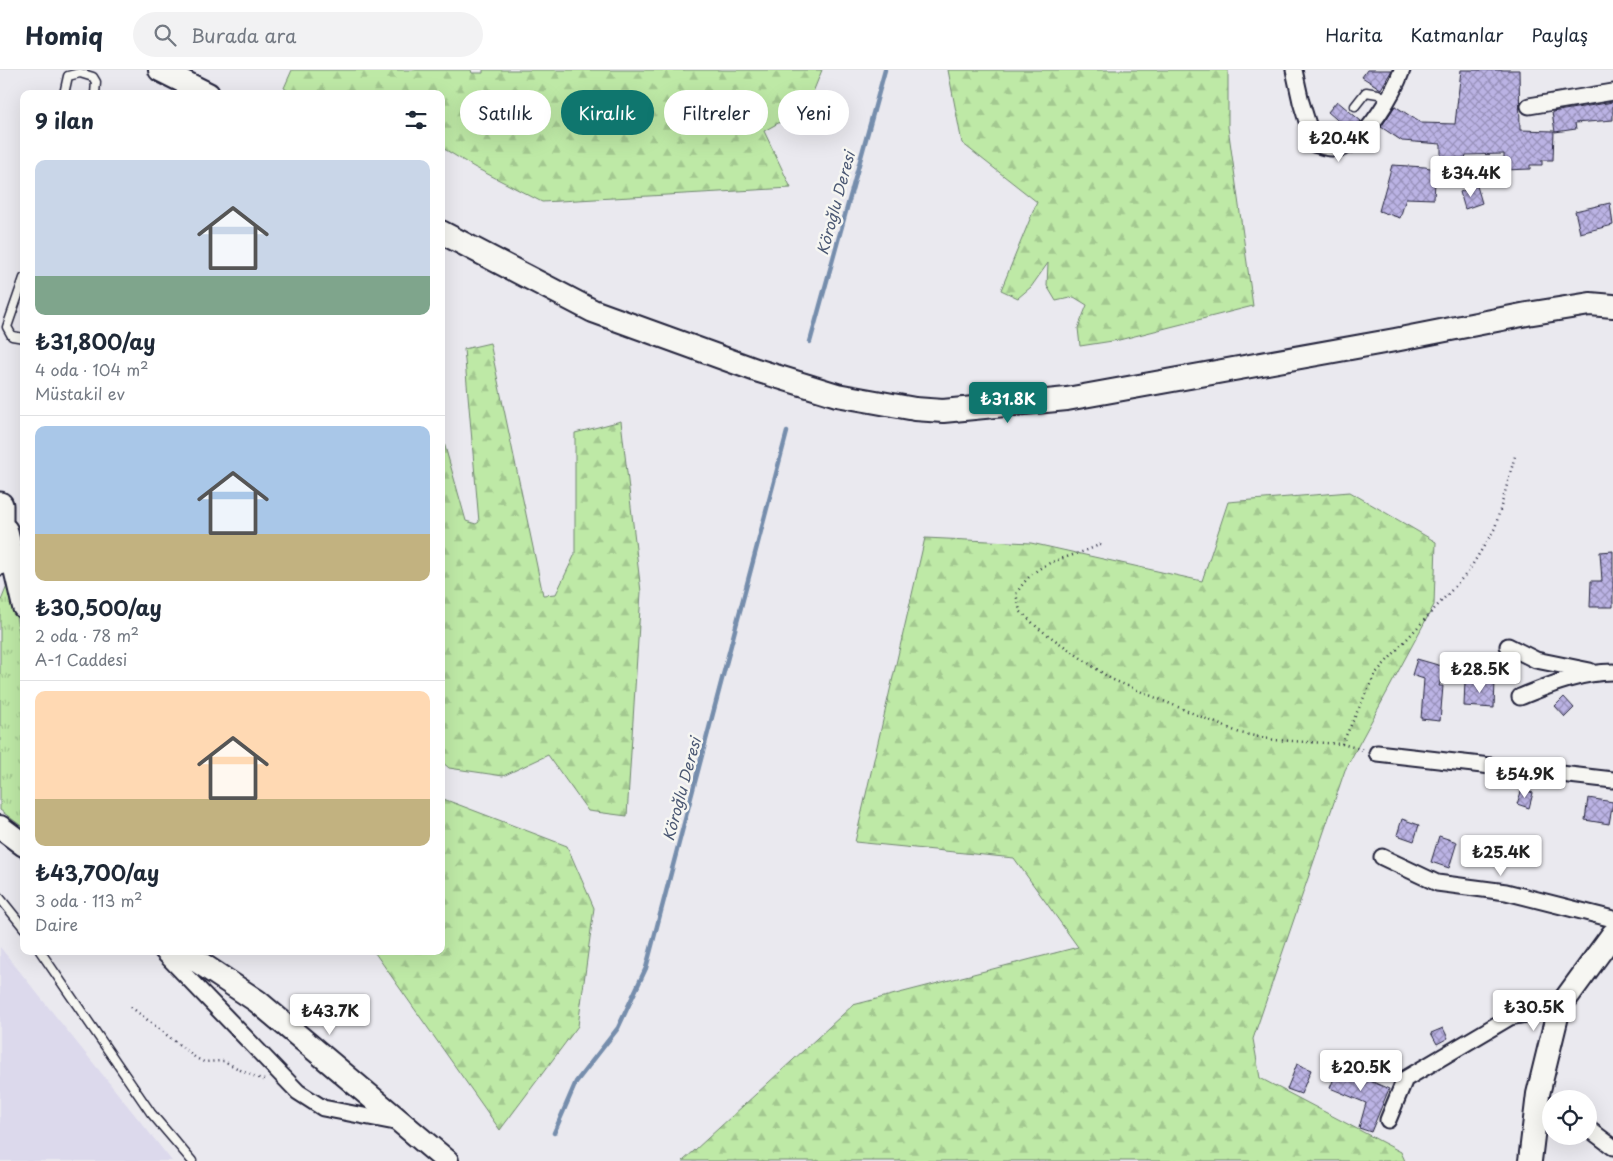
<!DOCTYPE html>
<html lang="tr">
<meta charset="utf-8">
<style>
:root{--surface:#fff;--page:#f2f2f3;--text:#1f2937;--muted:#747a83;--line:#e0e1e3;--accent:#0f766e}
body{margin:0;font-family:"Playpen Sans",sans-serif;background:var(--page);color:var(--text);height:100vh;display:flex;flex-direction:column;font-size:19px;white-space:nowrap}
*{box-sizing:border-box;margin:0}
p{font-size:16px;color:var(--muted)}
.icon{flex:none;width:28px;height:28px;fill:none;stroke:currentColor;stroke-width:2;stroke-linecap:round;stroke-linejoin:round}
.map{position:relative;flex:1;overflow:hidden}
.drawer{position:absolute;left:20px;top:20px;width:425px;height:865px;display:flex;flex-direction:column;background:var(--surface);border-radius:10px;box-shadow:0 5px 20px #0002}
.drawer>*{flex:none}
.hud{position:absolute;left:460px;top:20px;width:475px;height:45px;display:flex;gap:10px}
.fabs{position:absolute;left:1542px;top:1020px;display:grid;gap:10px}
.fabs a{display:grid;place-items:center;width:55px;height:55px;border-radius:50%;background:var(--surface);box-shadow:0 5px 20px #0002;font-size:25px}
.price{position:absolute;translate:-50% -42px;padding:0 11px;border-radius:5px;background:#fff;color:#222;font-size:16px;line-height:32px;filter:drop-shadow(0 1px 2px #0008)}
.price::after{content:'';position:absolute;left:50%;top:30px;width:15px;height:11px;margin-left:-8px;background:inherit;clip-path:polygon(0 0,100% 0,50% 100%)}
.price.current{background:var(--accent);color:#fff}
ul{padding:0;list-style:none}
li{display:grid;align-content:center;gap:10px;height:265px;padding:0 15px}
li+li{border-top:1px solid var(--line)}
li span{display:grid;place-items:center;height:155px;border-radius:10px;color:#555}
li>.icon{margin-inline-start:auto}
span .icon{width:90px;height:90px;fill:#fffc;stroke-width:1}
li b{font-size:21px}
h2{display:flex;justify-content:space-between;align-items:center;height:60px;padding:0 15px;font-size:21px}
.pill{padding:0 18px;border-radius:22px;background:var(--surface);box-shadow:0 5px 20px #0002;font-size:18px;line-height:45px}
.pill.current{background:var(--accent);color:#fff}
header{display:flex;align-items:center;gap:30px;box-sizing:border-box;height:70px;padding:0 25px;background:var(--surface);border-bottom:1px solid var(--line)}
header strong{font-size:24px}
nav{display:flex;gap:28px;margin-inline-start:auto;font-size:18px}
.search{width:350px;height:45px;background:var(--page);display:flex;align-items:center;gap:12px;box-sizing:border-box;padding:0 18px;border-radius:28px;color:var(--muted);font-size:19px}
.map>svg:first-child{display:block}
</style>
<header>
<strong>Homiq</strong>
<div class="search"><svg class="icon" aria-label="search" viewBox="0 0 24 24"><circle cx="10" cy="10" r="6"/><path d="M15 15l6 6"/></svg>Burada ara</div>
<nav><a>Harita</a><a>Katmanlar</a><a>Paylaş</a></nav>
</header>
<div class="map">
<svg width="1613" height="1091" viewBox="0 0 1613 1091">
<defs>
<pattern id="grass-tufts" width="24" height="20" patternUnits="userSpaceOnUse" patternTransform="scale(1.25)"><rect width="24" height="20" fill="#bee9a6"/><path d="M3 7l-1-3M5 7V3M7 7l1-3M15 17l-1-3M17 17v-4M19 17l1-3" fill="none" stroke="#a3c890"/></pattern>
<pattern id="forest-firs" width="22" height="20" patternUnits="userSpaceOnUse" patternTransform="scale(1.25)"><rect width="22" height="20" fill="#bee9a6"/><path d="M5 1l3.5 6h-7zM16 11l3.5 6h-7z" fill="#a3c890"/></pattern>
<pattern id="building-cross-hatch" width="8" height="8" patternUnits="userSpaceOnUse" patternTransform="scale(1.25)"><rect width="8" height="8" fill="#bbb3e4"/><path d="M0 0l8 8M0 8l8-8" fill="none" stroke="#9891ba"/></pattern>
</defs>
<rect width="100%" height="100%" fill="#eae9ef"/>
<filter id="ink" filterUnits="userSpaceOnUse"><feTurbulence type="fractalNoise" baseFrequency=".02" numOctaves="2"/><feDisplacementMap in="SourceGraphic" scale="10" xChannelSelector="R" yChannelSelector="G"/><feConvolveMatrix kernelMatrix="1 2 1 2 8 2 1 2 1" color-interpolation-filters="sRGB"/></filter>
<g filter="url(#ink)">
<path fill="#dcd9ec" d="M0 877 172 1091H0Z"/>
<path fill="url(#grass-tufts)" stroke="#708670" d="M9 511 24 588V758L0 740V533Z"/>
<path fill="url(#forest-firs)" stroke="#708670" d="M292 0H471L472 3H483V0H822L807 37 764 61 791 118 542 132 474 97 441 77V24H294L284 18Z
M948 0H1228V57L1253 236 1119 270 1080 276 1078 258 1087 235 1074 227 1056 231 1047 216 1048 193 1031 217 1018 228 1001 220 1037 132 962 73Z
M490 273 543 525 556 524 575 484V363L621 351 641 522 627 746 588 741 548 685 503 706 449 698 441 691V362L466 451 476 454 479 452 464 279Z
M1350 422 1436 472 1434 535 1345 700 1253 969 1260 1008 1401 1082 1405 1091H683L853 935 1078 877 1014 788 855 772 925 468 1031 473 1202 511 1228 432Z
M441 728 567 776 594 838 578 956 500 1060 375 883 370 881H441Z"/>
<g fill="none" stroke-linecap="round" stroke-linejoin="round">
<path stroke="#758dac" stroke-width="4.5" d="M810 272 885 0
M554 1063 576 1012 618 958 646 898 787 362"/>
</g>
<path fill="url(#building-cross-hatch)" stroke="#22223b" d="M1367 0H1392L1381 19 1362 7Z
M1461 0H1519L1520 60 1554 61 1553 90H1542V95H1530V99L1504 100V84L1466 85 1465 88H1441V74L1402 71 1381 57 1395 36 1421 53 1455 54Z
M1337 31 1361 51 1351 62 1328 42Z
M1613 32V50L1575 53 1576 59 1555 62 1552 42Z
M1392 95 1425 97 1440 100V112H1435L1434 129 1406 128 1400 148 1379 141Z
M1477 116 1482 133 1465 139 1460 122Z
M1610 133 1613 155 1580 163 1575 141Z
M1613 481V537H1590L1591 511H1602L1600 482Z
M1417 589 1445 597 1439 616H1443L1440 651 1421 649 1424 609 1412 605Z
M1465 610 1495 611 1494 638 1464 636Z
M1564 627 1574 638 1565 647 1555 636Z
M1522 719 1533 723 1529 738 1517 734Z
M1588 728 1613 732 1609 754 1585 750Z
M1402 749 1419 755 1414 771 1397 765Z
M1439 766 1457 772 1449 798 1431 792Z
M1443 958 1448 968 1437 974 1431 963Z
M1341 991 1368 1003 1366 1009 1389 1019 1371 1062 1359 1058 1366 1033 1330 1018Z
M1297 994 1311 1000 1301 1024 1287 1019Z"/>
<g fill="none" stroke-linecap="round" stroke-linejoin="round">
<g stroke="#22223b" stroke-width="11">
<path id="lane" d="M64 24 68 6 80 3 93 7 96 12 95 24
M1355 36 1366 22 1378 24 1387 29
M24 208 7 257 12 266 24 268
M0 828 24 858
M40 881 151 1043 192 1091"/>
</g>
<g stroke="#22223b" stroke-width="19">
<path id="street" d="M1294 0 1301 32 1314 74C1324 77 1333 80 1344 77 1367 70 1394 22 1402 0
M1529 36 1613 22
M1508 576 1536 590 1590 601
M1520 627C1550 615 1580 602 1613 602
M1377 683 1613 710
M1382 787 1437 813 1506 822 1613 849
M162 881 298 1022 323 1038 400 1053
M1388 1050 1405 1009 1510 947 1559 938
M1589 1059 1613 1077"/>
</g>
<g stroke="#22223b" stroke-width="26">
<path id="secondary" d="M160 0 208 24
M441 162 593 241 756 300 837 325 915 339 943 341 1067 329 1395 270 1527 244 1590 234 1613 236
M6 460 24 537
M0 757 24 775
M182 881 257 931 447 1091
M1530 1091 1538 1024 1559 938 1613 864"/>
</g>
<g stroke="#22223b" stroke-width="29">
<path id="primary" d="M0 435V492"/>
</g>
<path stroke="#22223b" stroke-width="2.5" stroke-dasharray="1 4" stroke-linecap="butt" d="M1101 474C1065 492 1039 486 1016 524L1020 541 1038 558 1111 609 1240 663 1274 670 1342 674 1364 680
M1342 674 1375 604 1468 502 1495 458 1515 386
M131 937 196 988 204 992 224 991 246 1003 264 1010"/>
<use href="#lane" stroke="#f6f6f2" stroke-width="8"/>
<use href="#street" stroke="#f6f6f2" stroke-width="15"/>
<use href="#secondary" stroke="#f6f6f2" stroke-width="22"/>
<use href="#primary" stroke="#f6f6f2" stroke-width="25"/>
</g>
</g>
<g text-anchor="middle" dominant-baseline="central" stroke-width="5" stroke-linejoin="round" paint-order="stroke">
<g font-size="15" font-style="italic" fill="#4b5873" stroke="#f6f6f2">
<text transform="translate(835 133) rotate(-75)">Köroğlu Deresi</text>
<text transform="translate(681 719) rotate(-75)">Köroğlu Deresi</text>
</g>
</g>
</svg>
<div class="fabs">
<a><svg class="icon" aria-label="locate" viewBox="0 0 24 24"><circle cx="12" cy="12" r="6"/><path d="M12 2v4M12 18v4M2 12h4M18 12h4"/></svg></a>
</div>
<b class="price" style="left:1339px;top:93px">₺20.4K</b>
<b class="price" style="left:1471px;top:128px">₺34.4K</b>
<b class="price current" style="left:1008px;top:354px">₺31.8K</b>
<b class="price" style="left:1480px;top:624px">₺28.5K</b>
<b class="price" style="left:1525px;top:729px">₺54.9K</b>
<b class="price" style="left:1501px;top:807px">₺25.4K</b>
<b class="price" style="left:1534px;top:962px">₺30.5K</b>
<b class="price" style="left:330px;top:966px">₺43.7K</b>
<b class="price" style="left:1361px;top:1022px">₺20.5K</b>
<div class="hud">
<a class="pill">Satılık</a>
<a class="pill current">Kiralık</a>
<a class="pill">Filtreler</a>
<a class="pill">Yeni</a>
</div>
<section class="drawer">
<h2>9 ilan<svg class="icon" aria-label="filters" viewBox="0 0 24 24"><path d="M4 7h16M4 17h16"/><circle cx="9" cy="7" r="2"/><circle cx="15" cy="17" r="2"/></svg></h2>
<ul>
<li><span style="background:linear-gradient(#c9d6e8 75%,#7fa58c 0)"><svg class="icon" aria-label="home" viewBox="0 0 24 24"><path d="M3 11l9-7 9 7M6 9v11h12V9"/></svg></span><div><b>₺31,800/ay</b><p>4 oda · 104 m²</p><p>Müstakil ev</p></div></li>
<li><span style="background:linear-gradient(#a9c7e8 70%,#c2b280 0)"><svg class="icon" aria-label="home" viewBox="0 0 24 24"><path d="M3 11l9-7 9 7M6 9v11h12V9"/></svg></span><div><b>₺30,500/ay</b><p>2 oda · 78 m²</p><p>A-1 Caddesi</p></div></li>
<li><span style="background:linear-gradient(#ffd9b3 70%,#c2b280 0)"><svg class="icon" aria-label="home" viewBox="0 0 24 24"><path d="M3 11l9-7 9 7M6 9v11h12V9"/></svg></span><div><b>₺43,700/ay</b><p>3 oda · 113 m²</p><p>Daire</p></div></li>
</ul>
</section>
</div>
